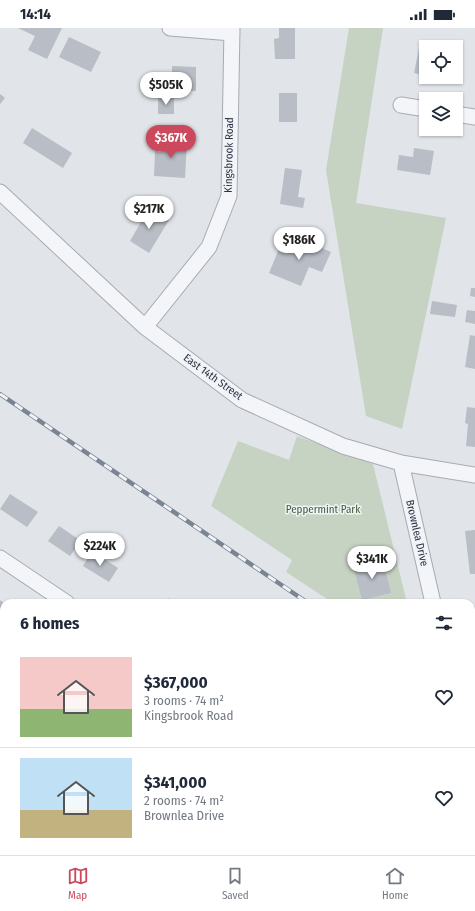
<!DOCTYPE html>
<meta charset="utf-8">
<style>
:root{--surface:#fff;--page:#f2f2f3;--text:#1f2937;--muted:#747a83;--line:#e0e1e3;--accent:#cc485c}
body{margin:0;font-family:"Fira Sans Condensed",sans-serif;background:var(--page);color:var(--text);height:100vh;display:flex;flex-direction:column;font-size:15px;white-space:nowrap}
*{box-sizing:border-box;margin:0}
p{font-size:13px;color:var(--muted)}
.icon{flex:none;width:22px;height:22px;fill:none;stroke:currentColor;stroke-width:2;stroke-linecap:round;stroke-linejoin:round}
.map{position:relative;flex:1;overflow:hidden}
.side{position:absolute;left:0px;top:571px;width:475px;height:256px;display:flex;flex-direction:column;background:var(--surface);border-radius:12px 12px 0 0;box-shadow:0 1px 3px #0004}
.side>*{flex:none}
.fabs{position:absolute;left:419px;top:12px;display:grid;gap:8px}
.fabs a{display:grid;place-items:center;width:44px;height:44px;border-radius:0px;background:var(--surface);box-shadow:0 1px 3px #0004;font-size:20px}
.price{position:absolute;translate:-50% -34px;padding:0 9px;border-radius:14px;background:#fff;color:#222;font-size:13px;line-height:26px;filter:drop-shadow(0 1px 2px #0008)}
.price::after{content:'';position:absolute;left:50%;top:24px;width:12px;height:9px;margin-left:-6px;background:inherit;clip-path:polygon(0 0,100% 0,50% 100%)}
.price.active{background:var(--accent);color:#fff}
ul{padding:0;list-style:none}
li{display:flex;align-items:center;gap:12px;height:100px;padding:0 20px}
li+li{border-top:1px solid var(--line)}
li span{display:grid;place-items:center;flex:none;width:112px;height:80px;border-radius:0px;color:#555}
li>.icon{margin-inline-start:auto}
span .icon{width:48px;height:48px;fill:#fffc;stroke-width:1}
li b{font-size:17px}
h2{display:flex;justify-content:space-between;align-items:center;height:48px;padding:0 20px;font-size:17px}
.status{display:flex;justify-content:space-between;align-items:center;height:28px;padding:0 20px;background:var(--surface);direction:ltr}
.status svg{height:11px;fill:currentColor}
.tabs{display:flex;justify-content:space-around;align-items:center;height:56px;border-top:1px solid var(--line);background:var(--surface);font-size:11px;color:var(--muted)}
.tabs a{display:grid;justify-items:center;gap:2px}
.tabs .active{color:var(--accent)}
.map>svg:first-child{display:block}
</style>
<div class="status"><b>14:14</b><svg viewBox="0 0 49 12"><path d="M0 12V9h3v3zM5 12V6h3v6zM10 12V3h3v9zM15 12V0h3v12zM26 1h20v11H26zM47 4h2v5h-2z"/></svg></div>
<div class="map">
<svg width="475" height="827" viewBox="0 0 475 827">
<rect width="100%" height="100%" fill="#e1e4e9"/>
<path fill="#c6d3c2" d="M349 0H383L356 175 446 190 402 401 366 388 326 142Z
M297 408 373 436 407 575H333L286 544 292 532 211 478 238 413 289 432Z"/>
<path fill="#b8bdc6" d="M18 0H62L47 31 28 22 35 8Z
M279 0H295V31H275L274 11 279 10Z
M69 9 101 24 91 44 59 29Z
M420 16 430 18 426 19V48L414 45Z
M172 38 196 39V63L152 62V44L172 45Z
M279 65H297V94H279Z
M0 66 5 70 0 76Z
M158 70H174V86H158Z
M32 100 72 125 63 140 23 115Z
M161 112 187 113 185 150 154 148 155 123 161 124Z
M414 120 434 123 430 147 397 142 399 127 413 129Z
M285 140 302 142 298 169 305 170 303 180 280 176Z
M149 180 169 192 149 225 130 213Z
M299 210 331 224 322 244 309 239 301 258 269 245 281 216 294 221Z
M471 260H475V269L470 268Z
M432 273 457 277 455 289 430 286Z
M467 282 475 283V296L465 294Z
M470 307 475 308V341L465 339Z
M467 379 475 380V419L466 418 468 396 465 395Z
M10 466 38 484 27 499 0 481Z
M59 498 81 513 70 528 48 513Z
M475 502V546H470L465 503Z
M92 523 118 540 109 554 83 538Z
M383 533 391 565 362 572 354 540Z
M168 570 176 575H165Z
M0 572 4 575V583L0 588Z
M4 778V798L0 800V780Z
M134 823H181L178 827H137L133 824Z
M359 823H409L408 827 358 826Z"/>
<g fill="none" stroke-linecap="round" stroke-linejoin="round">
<g stroke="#a6abb3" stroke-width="17">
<path id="minor" d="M170 0 232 5
M401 77 426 81
M456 86 475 89
M0 164 145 299 242 372 343 418 401 435 475 447
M145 299 209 219 229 168 232 0
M401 435 433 575
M0 530 67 575
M0 720 4 718
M218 827 220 823
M456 827V823"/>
</g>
<use href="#minor" stroke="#f3f5f8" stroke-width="15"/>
<g stroke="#7a8493" stroke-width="4.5">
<path id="rail" d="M0 366 308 575
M471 686 475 689"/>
</g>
<use href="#rail" stroke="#f0f3f7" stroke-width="3" stroke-dasharray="9" stroke-linecap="butt"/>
</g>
<g text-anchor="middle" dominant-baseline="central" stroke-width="3" stroke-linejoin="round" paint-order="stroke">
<g font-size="11" fill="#293241" stroke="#f0f3f7">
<text transform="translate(229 127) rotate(-89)">Kingsbrook Road</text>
<text transform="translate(213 349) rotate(36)">East 14th Street</text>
<text transform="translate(417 505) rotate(77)">Brownlea Drive</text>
</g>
<g font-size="11" fill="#3e5c37" stroke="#f0f3f7">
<text x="323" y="481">Peppermint Park</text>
</g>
</g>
</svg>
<div class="fabs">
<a><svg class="icon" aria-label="locate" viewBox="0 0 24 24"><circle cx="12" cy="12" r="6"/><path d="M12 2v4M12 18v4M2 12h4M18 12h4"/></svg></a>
<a><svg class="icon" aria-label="layers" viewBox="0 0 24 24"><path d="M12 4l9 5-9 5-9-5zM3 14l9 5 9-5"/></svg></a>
</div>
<b class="price" style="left:166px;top:78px">$505K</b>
<b class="price active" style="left:171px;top:131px">$367K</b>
<b class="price" style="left:149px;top:202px">$217K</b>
<b class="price" style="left:299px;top:233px">$186K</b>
<b class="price" style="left:100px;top:539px">$224K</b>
<b class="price" style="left:372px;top:552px">$341K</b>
<section class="side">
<h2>6 homes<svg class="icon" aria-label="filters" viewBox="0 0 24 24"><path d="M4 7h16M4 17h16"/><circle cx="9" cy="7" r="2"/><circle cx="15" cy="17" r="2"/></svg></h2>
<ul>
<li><span style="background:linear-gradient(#f6c9c9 65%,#8fb573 0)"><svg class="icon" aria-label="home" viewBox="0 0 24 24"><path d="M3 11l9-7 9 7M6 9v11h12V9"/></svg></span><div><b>$367,000</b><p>3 rooms · 74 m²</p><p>Kingsbrook Road</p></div><svg class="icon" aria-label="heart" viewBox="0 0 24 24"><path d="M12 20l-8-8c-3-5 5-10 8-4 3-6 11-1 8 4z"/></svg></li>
<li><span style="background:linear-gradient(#bfe0f5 65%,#c2b280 0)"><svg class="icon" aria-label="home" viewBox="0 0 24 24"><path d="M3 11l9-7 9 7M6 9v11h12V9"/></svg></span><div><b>$341,000</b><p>2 rooms · 74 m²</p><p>Brownlea Drive</p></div><svg class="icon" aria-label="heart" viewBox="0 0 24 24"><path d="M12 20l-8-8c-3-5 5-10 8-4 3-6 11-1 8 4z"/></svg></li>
</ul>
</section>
</div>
<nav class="tabs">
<a class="active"><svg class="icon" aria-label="map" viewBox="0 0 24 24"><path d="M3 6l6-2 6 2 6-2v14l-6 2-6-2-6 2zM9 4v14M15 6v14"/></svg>Map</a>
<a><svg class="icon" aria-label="saved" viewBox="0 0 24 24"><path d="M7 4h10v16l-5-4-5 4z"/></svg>Saved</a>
<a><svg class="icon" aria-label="home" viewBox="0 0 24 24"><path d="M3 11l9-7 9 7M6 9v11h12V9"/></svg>Home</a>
</nav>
